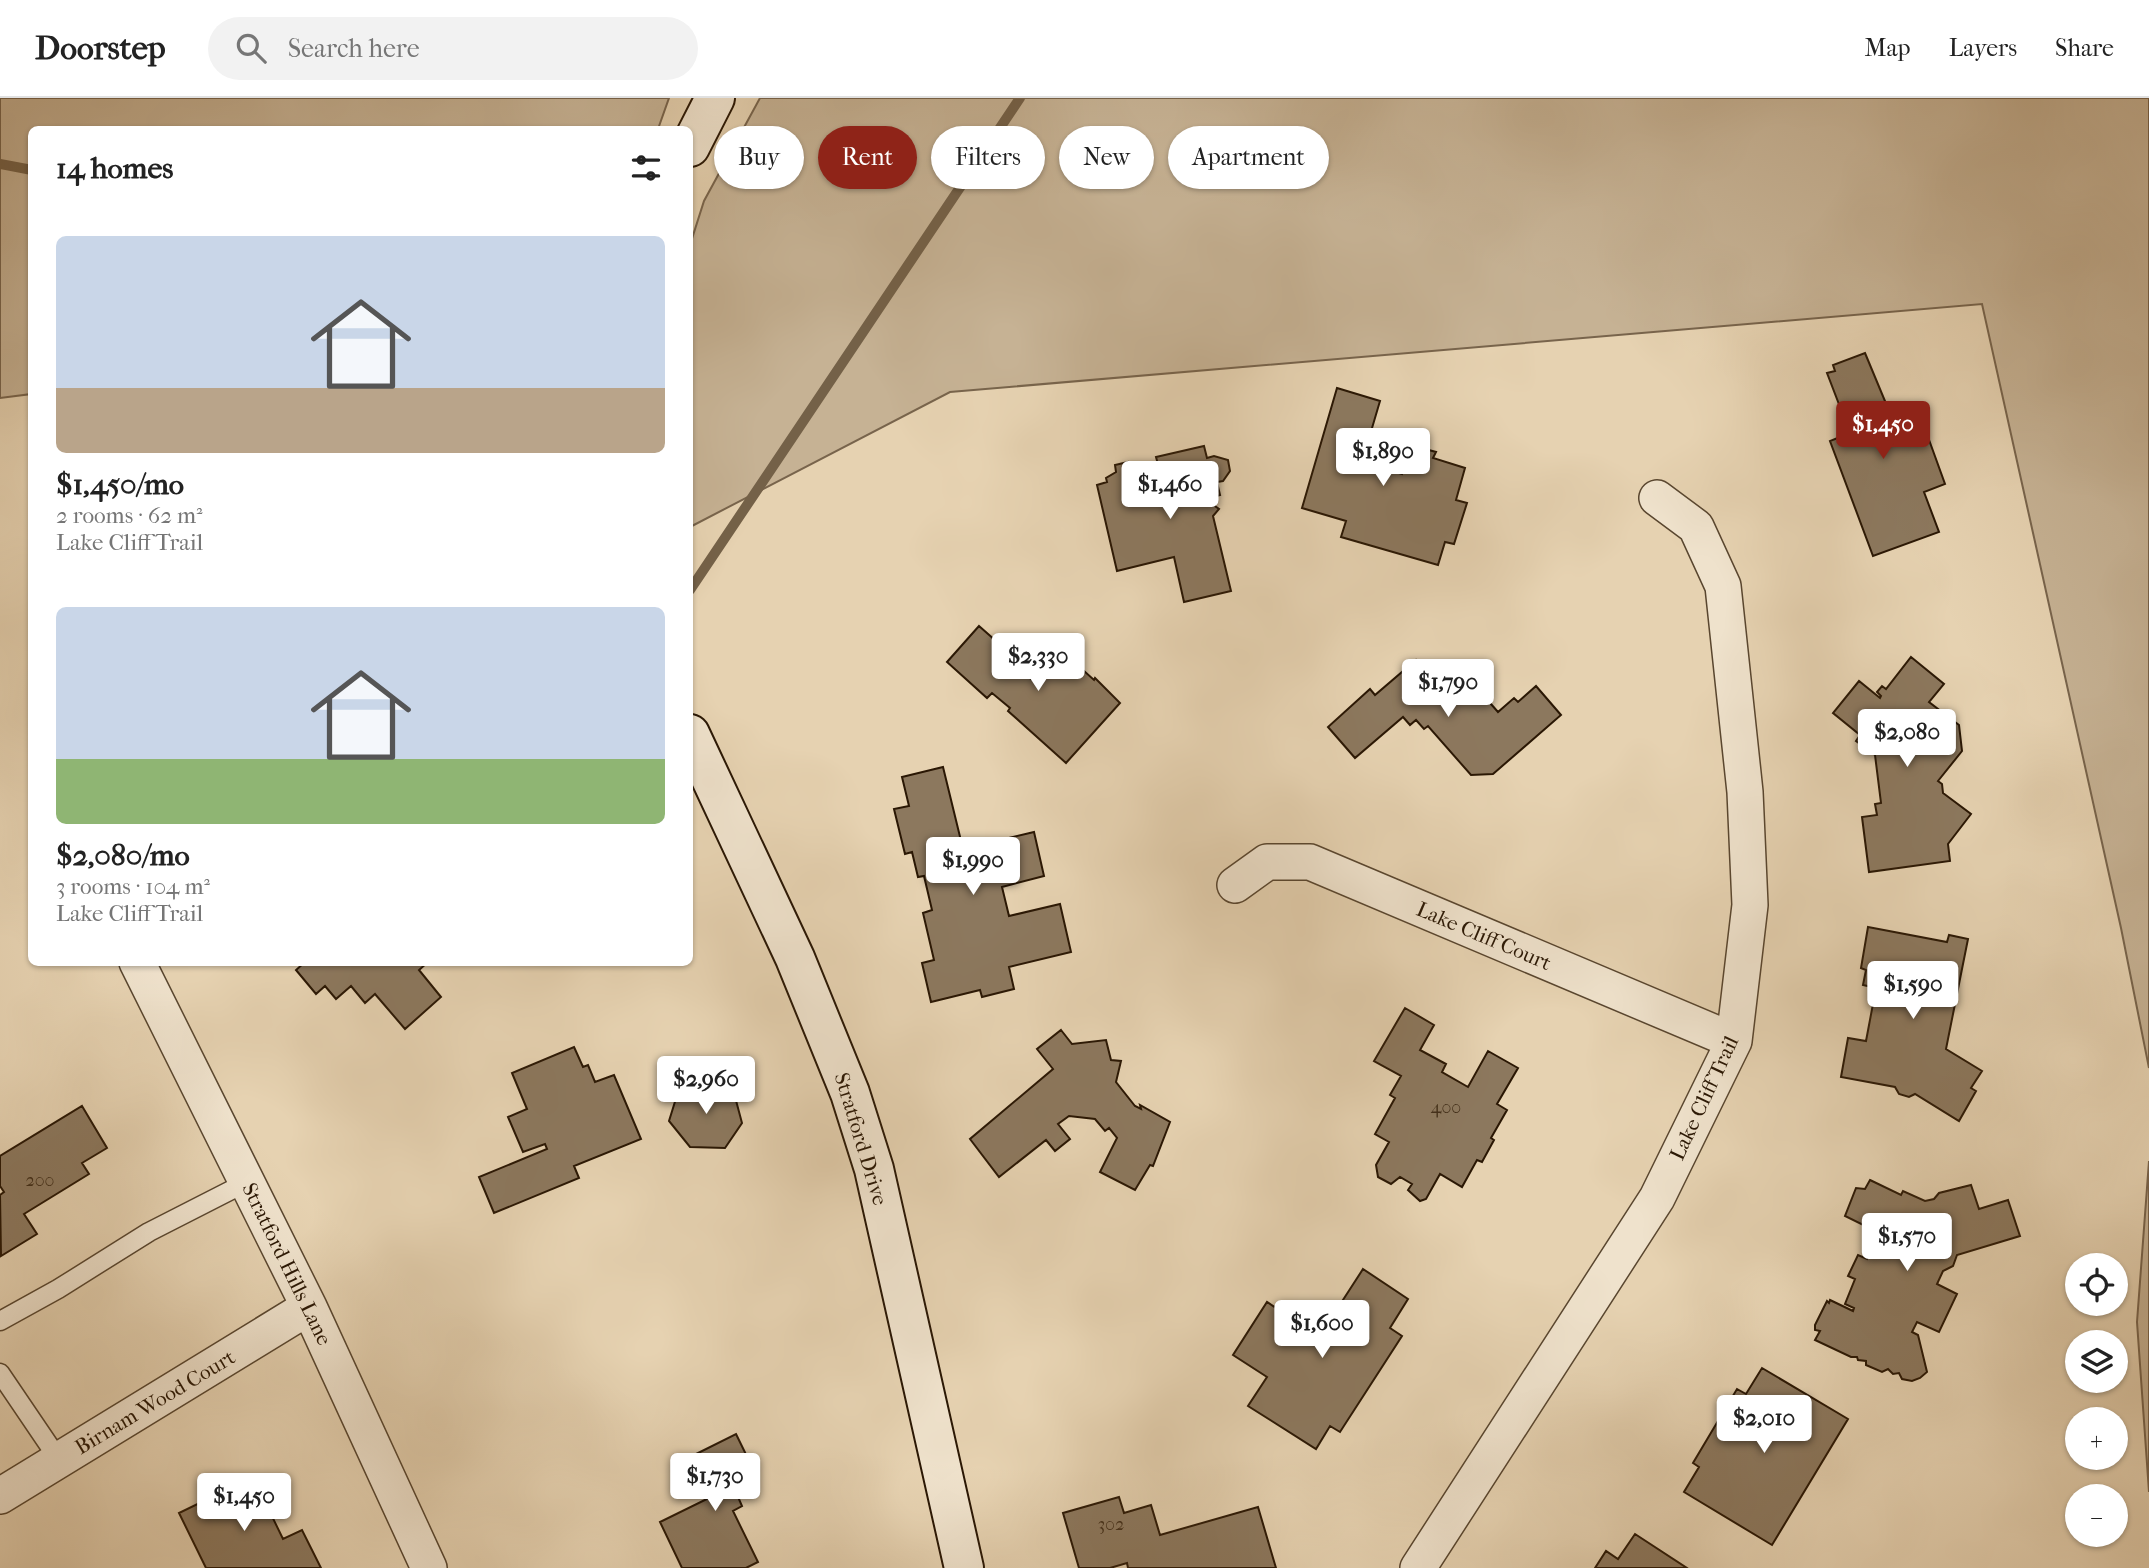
<!DOCTYPE html>
<meta charset="utf-8">
<style>
:root{--surface:#fff;--page:#f2f2f2;--text:#222;--muted:#767676;--line:#e0e0e0;--accent:#8f2418}
body{margin:0;font-family:"IM FELL French Canon",serif;background:var(--page);color:var(--text);height:100vh;display:flex;flex-direction:column;font-size:26px;white-space:nowrap}
*{box-sizing:border-box;margin:0}
p{font-size:23px;color:var(--muted)}
.icon{flex:none;width:38px;height:38px;fill:none;stroke:currentColor;stroke-width:2;stroke-linecap:round;stroke-linejoin:round}
.map{position:relative;flex:1;overflow:hidden}
.panel{position:absolute;left:28px;top:28px;width:665px;height:840px;display:flex;flex-direction:column;background:var(--surface);border-radius:10px;box-shadow:0 2px 5px #0004}
.panel>*{flex:none}
.hud{position:absolute;left:714px;top:28px;width:665px;height:63px;display:flex;gap:14px}
.tools{position:absolute;left:2065px;top:1155px;display:grid;gap:14px}
.tools a{display:grid;place-items:center;width:63px;height:63px;border-radius:50%;background:var(--surface);box-shadow:0 2px 5px #0004;font-size:35px}
.price{position:absolute;translate:-50% -60px;padding:0 16px;border-radius:7px;background:#fff;color:#222;font-size:23px;line-height:46px;filter:drop-shadow(0 2px 4px #0008)}
.price::after{content:'';position:absolute;left:50%;top:42px;width:21px;height:16px;margin-left:-10px;background:inherit;clip-path:polygon(0 0,100% 0,50% 100%)}
.price.current{background:var(--accent);color:#fff}
ul{padding:0;list-style:none}
li{display:grid;align-content:center;gap:14px;height:371px;padding:0 28px}
li span{display:grid;place-items:center;height:217px;border-radius:10px;color:#555}
li>.icon{margin-inline-start:auto}
span .icon{width:126px;height:126px;fill:#fffc;stroke-width:1}
li b{font-size:30px}
h2{display:flex;justify-content:space-between;align-items:center;height:84px;padding:0 28px;font-size:30px}
.tag{padding:0 24px;border-radius:32px;background:var(--surface);box-shadow:0 2px 5px #0004;font-size:24px;line-height:63px}
.tag.current{background:var(--accent);color:#fff}
header{display:flex;align-items:center;gap:42px;box-sizing:border-box;height:98px;padding:0 35px;background:var(--surface);border-bottom:2px solid var(--line)}
header strong{font-size:33px}
nav{display:flex;gap:38px;margin-inline-start:auto;font-size:24px}
.search{width:490px;height:63px;background:var(--page);display:flex;align-items:center;gap:18px;box-sizing:border-box;padding:0 24px;border-radius:38px;color:var(--muted);font-size:26px}
.map>svg:first-child{display:block}
</style>
<header>
<strong>Doorstep</strong>
<div class="search"><svg class="icon" aria-label="search" viewBox="0 0 24 24"><circle cx="10" cy="10" r="6"/><path d="M15 15l6 6"/></svg>Search here</div>
<nav><a>Map</a><a>Layers</a><a>Share</a></nav>
</header>
<div class="map">
<svg width="2149" height="1470" viewBox="0 0 2149 1470">
<rect width="100%" height="100%" fill="#e6d2b1"/>
<filter id="stains"><feTurbulence type="fractalNoise" baseFrequency=".00286" numOctaves="4"/><feColorMatrix values="0 0 0 0 .2 0 0 0 0 .09 0 0 0 0 .02 0 0 0 .5 -.17"/></filter>
<radialGradient id="worn" r=".72"><stop offset=".6" stop-color="#630" stop-opacity="0"/><stop offset="1" stop-color="#630" stop-opacity=".3"/></radialGradient>
<path fill="#c6b294" stroke="#78644c" stroke-width="2" d="M0 0H669L658 31 32 32 31 296 0 300Z
M760 0H2149V970L2121 830 1982 206 950 294 690 429V147L704 103Z
M2149 1063V1394L2137 1224Z"/>
<g fill="none" stroke-linecap="round" stroke-linejoin="round">
<path stroke="#746148" stroke-width="10" d="M0 66 32 72
M690 492 1020 0"/>
</g>
<path fill="#8c785e" stroke="#2a1704" stroke-width="2" d="M1865 255 1892 320 1915 312 1921 329 1924 328 1945 386 1924 394 1939 434 1873 458 1830 343 1850 335 1827 275 1835 273 1833 267Z
M1337 290 1380 303 1362 364 1402 376 1410 347 1436 354 1433 360 1465 370 1456 402 1467 405 1454 446 1445 444 1438 467 1341 439 1346 423 1302 410Z
M1204 348 1207 360 1214 358 1228 362 1230 373 1223 383 1217 384 1220 397 1205 401 1219 411 1213 418 1231 493 1184 504 1174 459 1117 473 1097 387 1107 384 1106 380 1116 374 1115 367 1128 364 1136 396 1164 389 1156 359Z
M979 528 1021 565 1018 569 1031 581 1043 567 1046 570 1064 550 1077 561 1074 564 1094 582 1095 580 1120 605 1066 665 1008 613 1010 610 992 595 987 600 947 564Z
M1911 559 1944 586 1929 604 1959 627 1962 653 1938 683 1942 686 1943 695 1971 716 1948 746 1950 763 1869 774 1862 719 1877 717 1875 706 1881 705 1875 657 1856 643 1860 637 1833 615 1859 583 1880 600 1881 598 1877 594 1882 588 1886 591Z
M1416 562 1427 575 1435 569 1456 593 1470 582 1498 614 1514 600 1518 604 1536 588 1561 617 1493 676 1471 677 1428 628 1424 631 1416 622 1410 627 1403 619 1355 660 1328 629 1370 591 1375 597Z
M943 669 963 751 1034 734 1044 778 1002 789 1009 818 1060 806 1071 854 1009 869 1014 891 982 899 980 892 931 904 922 865 934 862 923 815 932 812 924 778 918 779 912 754 905 756 894 711 909 708 902 679Z
M1868 829 1947 844 1949 837 1968 841 1946 951 1982 973 1971 990 1976 993 1959 1023 1915 996 1909 999 1899 996 1895 989 1841 979 1848 940 1866 943 1876 890 1863 887 1866 872 1861 870Z
M305 864H428L419 872 441 899 405 931 375 896 365 905 351 888 336 901 325 888 316 896 296 872Z
M1405 910 1434 927 1420 952 1446 966 1442 974 1468 989 1488 953 1518 970 1497 1006 1507 1012 1491 1040 1494 1042 1482 1064 1477 1062 1462 1089 1440 1076 1426 1101 1420 1103 1408 1092 1412 1086 1400 1079 1391 1086 1378 1079 1376 1067 1389 1044 1375 1036 1395 1000 1390 997 1401 978 1374 963Z
M1061 932 1072 946 1106 942 1111 962 1121 963 1116 984 1135 1008 1141 1011 1140 1007 1170 1024 1153 1068 1150 1067 1135 1092 1100 1074 1117 1040 1109 1030 1105 1033 1095 1021 1069 1018 1058 1026 1070 1041 1055 1053 1046 1042 999 1079 970 1041 1053 971 1037 951Z
M574 949 583 969 588 967 595 984 614 977 641 1041 574 1068 579 1080 494 1115 479 1079 547 1051 545 1046 523 1054 508 1019 527 1011 512 975Z
M704 982 734 995 742 1025 725 1050 690 1049 669 1023 678 994Z
M82 1008 107 1050 82 1065 89 1076 24 1116 37 1136 1 1158 0 1097 4 1094 0 1088V1058Z
M1870 1082 1901 1097 1903 1093 1925 1103 1934 1101 1939 1095 1971 1087 1979 1111 2008 1102 2020 1138 1957 1157 1953 1168 1943 1173 1937 1186 1957 1196 1939 1234 1917 1224 1912 1234 1918 1237 1927 1274 1920 1280 1912 1283 1902 1281 1899 1275 1893 1276 1888 1271 1882 1274 1866 1267V1263L1858 1262 1857 1259H1851L1815 1242 1820 1233 1815 1232V1227L1827 1203 1829 1205 1830 1202 1853 1213 1854 1210 1845 1206 1855 1181 1848 1178 1858 1157 1867 1161 1875 1143 1878 1145 1881 1141 1889 1145 1892 1141 1845 1118 1856 1090 1865 1091Z
M1363 1171 1408 1201 1390 1230 1402 1238 1340 1334 1330 1328 1316 1351 1248 1308 1267 1279 1233 1257 1267 1204 1317 1237 1328 1220 1330 1222Z
M1762 1270 1848 1321 1772 1447 1684 1394 1699 1369 1693 1365 1737 1291 1746 1296Z
M736 1336 758 1381 735 1392 742 1408 733 1413 758 1464 746 1470H682L660 1424 713 1398 694 1357Z
M253 1379 283 1441 302 1432 321 1470H206L179 1415Z
M1119 1399 1124 1415 1151 1407 1160 1437 1258 1409 1276 1470H1128L1127 1465 1110 1470H1079L1063 1415Z
M1635 1436 1687 1470H1595L1606 1453 1618 1461Z"/>
<g fill="none" stroke-linecap="round" stroke-linejoin="round">
<g stroke="#59462f" stroke-width="21">
<path id="lane" d="M0 1223 58 1191 149 1134 247 1084
M0 1275 59 1362"/>
</g>
<g stroke="#59462f" stroke-width="38">
<path id="street" d="M1235 787 1267 764H1310L1734 943
M137 864 309 1209 429 1470
M0 1398 309 1209
M1418 1470 1657 1100 1734 943 1750 807 1745 694 1723 488 1696 429 1657 400"/>
</g>
<g stroke="#2a1704" stroke-width="42">
<path id="secondary" d="M690 49 715 0
M690 636 795 860 850 995 874 1071 964 1470"/>
</g>
<use href="#lane" stroke="#efe2cc" stroke-width="18"/>
<use href="#street" stroke="#efe2cc" stroke-width="35"/>
<use href="#secondary" stroke="#efe2cc" stroke-width="38"/>
</g>
<g text-anchor="middle" dominant-baseline="central" stroke-width="5" stroke-linejoin="round" paint-order="stroke">
<g font-size="18" fill="#422f1a">
<text x="1446" y="1009">400</text>
<text x="40" y="1082">200</text>
<text x="1111" y="1426">302</text>
</g>
<g font-size="21" fill="#2a1704" stroke="#efe2cc">
<text transform="translate(1484 838) rotate(23)">Lake Cliff Court</text>
<text transform="translate(1704 1000) rotate(-65)">Lake Cliff Trail</text>
<text transform="translate(861 1041) rotate(73)">Stratford Drive</text>
<text transform="translate(287 1166) rotate(64)">Stratford Hills Lane</text>
<text transform="translate(155 1304) rotate(-31)">Birnam Wood Court</text>
</g>
</g>
<rect width="100%" height="100%" filter="url(#stains)"/>
<rect width="100%" height="100%" fill="url(#worn)"/>
</svg>
<div class="tools">
<a><svg class="icon" aria-label="locate" viewBox="0 0 24 24"><circle cx="12" cy="12" r="6"/><path d="M12 2v4M12 18v4M2 12h4M18 12h4"/></svg></a>
<a><svg class="icon" aria-label="layers" viewBox="0 0 24 24"><path d="M12 4l9 5-9 5-9-5zM3 14l9 5 9-5"/></svg></a>
<a>+</a>
<a>−</a>
</div>
<b class="price current" style="left:1883px;top:363px">$1,450</b>
<b class="price" style="left:1383px;top:390px">$1,890</b>
<b class="price" style="left:1170px;top:423px">$1,460</b>
<b class="price" style="left:1038px;top:595px">$2,330</b>
<b class="price" style="left:1448px;top:621px">$1,790</b>
<b class="price" style="left:1907px;top:671px">$2,080</b>
<b class="price" style="left:973px;top:799px">$1,990</b>
<b class="price" style="left:1913px;top:923px">$1,590</b>
<b class="price" style="left:706px;top:1018px">$2,960</b>
<b class="price" style="left:1907px;top:1175px">$1,570</b>
<b class="price" style="left:1322px;top:1262px">$1,600</b>
<b class="price" style="left:1764px;top:1357px">$2,010</b>
<b class="price" style="left:715px;top:1415px">$1,730</b>
<b class="price" style="left:244px;top:1435px">$1,450</b>
<div class="hud">
<a class="tag">Buy</a>
<a class="tag current">Rent</a>
<a class="tag">Filters</a>
<a class="tag">New</a>
<a class="tag">Apartment</a>
</div>
<section class="panel">
<h2>14 homes<svg class="icon" aria-label="filters" viewBox="0 0 24 24"><path d="M4 7h16M4 17h16"/><circle cx="9" cy="7" r="2"/><circle cx="15" cy="17" r="2"/></svg></h2>
<ul>
<li><span style="background:linear-gradient(#c9d6e8 70%,#b9a48a 0)"><svg class="icon" aria-label="home" viewBox="0 0 24 24"><path d="M3 11l9-7 9 7M6 9v11h12V9"/></svg></span><div><b>$1,450/mo</b><p>2 rooms · 62 m²</p><p>Lake Cliff Trail</p></div></li>
<li><span style="background:linear-gradient(#c9d6e8 70%,#8fb573 0)"><svg class="icon" aria-label="home" viewBox="0 0 24 24"><path d="M3 11l9-7 9 7M6 9v11h12V9"/></svg></span><div><b>$2,080/mo</b><p>3 rooms · 104 m²</p><p>Lake Cliff Trail</p></div></li>
</ul>
</section>
</div>
